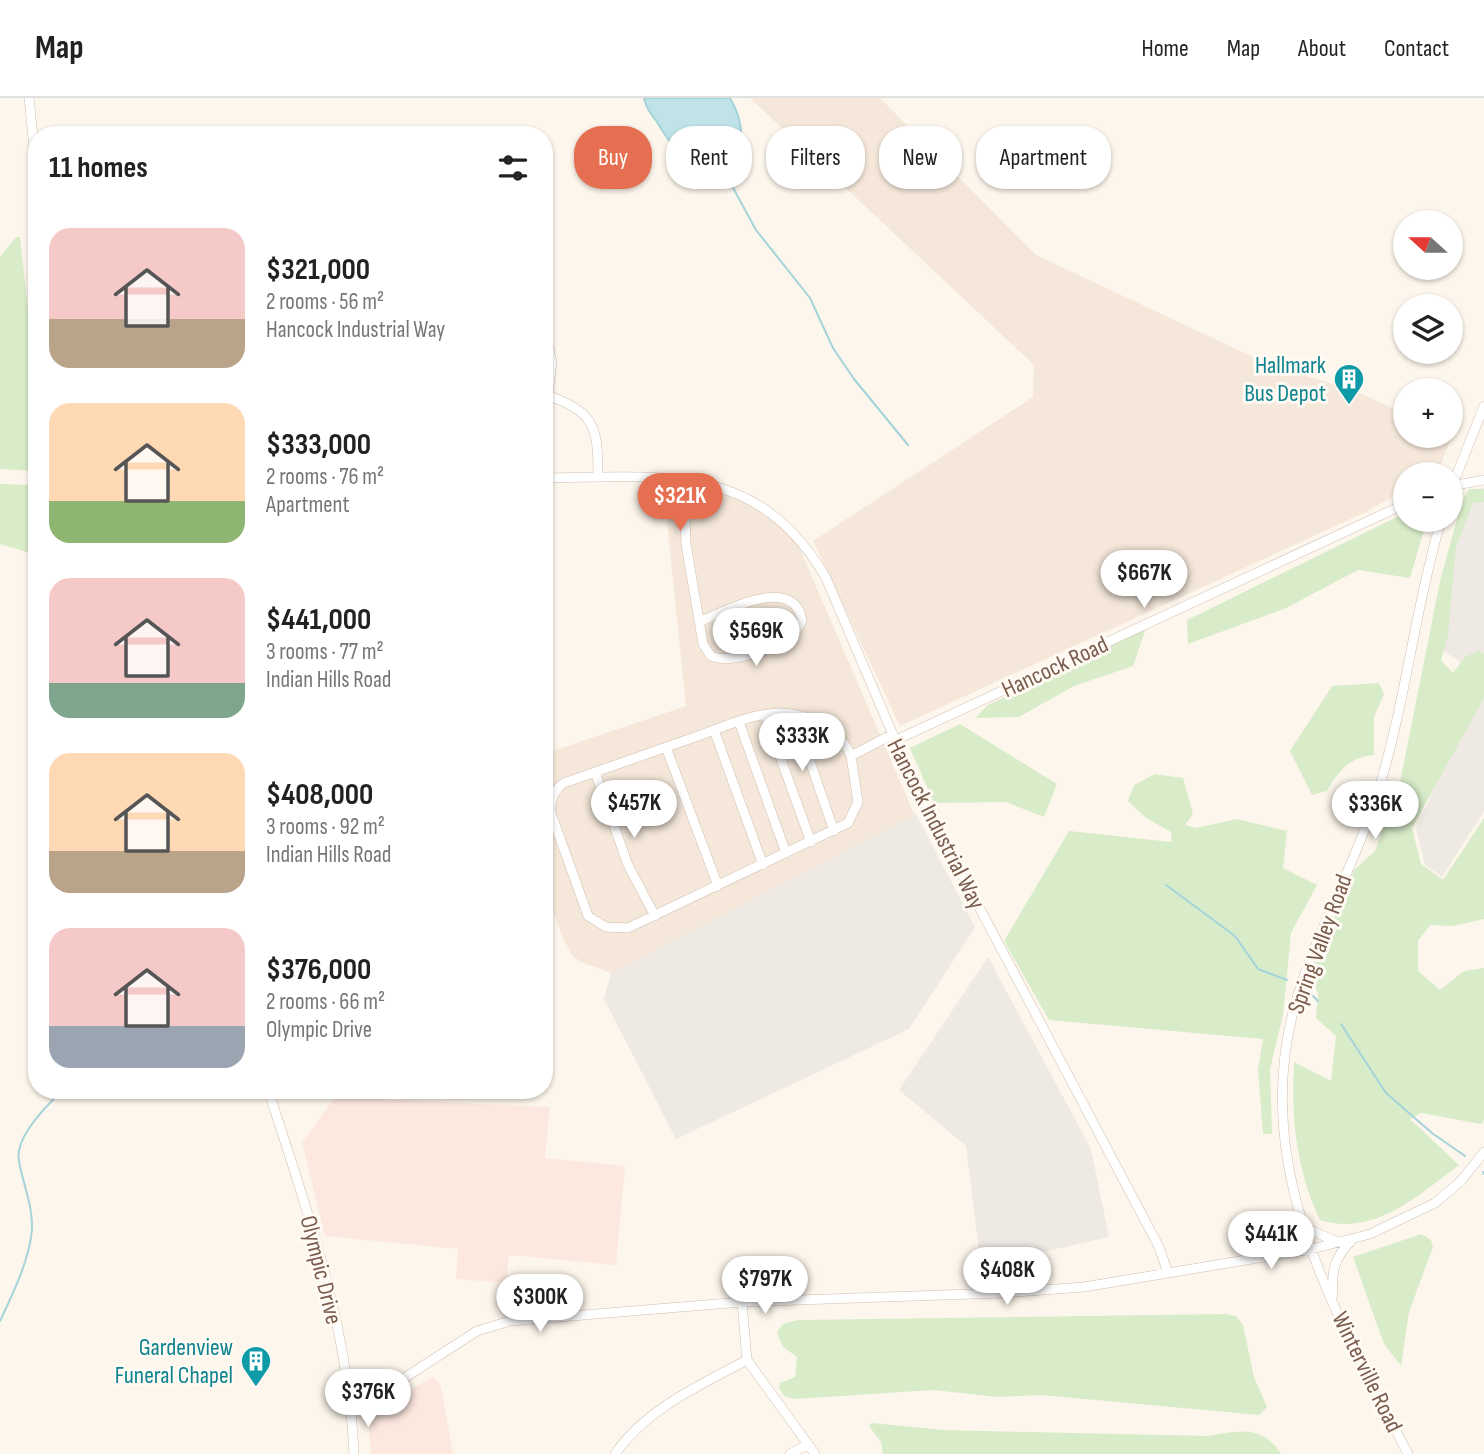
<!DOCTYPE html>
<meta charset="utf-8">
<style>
:root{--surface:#fff;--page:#f2f2f2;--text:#222;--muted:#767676;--line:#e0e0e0;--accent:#e76f51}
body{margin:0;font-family:"Sofia Sans Condensed",sans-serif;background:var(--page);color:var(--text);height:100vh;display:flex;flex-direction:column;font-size:26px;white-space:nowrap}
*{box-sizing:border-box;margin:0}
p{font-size:23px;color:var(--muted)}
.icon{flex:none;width:38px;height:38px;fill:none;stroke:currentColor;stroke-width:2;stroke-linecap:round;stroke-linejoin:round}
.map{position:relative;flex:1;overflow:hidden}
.panel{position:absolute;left:28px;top:28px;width:525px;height:973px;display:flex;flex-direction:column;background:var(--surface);border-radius:28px;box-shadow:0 2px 5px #0004}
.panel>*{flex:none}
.banner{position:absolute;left:574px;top:28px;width:665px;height:63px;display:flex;gap:14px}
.needle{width:46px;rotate:291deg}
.controls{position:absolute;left:1393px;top:112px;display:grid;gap:14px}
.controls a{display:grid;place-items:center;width:70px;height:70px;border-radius:50%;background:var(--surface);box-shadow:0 2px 5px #0004;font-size:35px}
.price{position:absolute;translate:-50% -60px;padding:0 16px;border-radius:24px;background:#fff;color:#222;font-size:23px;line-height:46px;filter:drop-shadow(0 2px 4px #0008)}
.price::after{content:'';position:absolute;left:50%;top:42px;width:21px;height:16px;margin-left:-10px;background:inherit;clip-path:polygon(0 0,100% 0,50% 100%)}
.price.selected{background:var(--accent);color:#fff}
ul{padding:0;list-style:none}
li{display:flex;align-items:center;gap:21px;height:175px;padding:0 21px}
li span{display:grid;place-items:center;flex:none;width:196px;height:140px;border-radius:21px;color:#555}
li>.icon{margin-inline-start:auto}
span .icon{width:84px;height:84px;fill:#fffc;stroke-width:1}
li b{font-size:30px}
h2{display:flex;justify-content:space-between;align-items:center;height:84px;padding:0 21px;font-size:30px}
.chip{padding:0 24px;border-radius:28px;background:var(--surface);box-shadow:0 2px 5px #0004;font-size:24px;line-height:63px}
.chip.selected{background:var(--accent);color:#fff}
header{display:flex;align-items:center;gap:42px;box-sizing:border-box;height:98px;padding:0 35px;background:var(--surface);border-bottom:2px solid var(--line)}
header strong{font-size:33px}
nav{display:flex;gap:38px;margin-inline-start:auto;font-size:24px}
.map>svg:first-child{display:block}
</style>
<header>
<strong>Map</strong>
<nav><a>Home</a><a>Map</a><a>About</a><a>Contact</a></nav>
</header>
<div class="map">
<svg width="1484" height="1356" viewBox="0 0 1484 1356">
<rect width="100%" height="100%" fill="#fdf6ec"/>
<path fill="#f5e8da" d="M750 0H880L1036 157 1270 267 1353 292 1405 316V338H1452L1437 376H1405V392L1366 414 900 628 813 443 1033 299 1034 267Z
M663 386 703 389 730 395 766 415 796 442 915 718 611 875 581 864 572 857 562 838 544 787V656L686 608Z"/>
<path fill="#fde8e0" d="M335 999 550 1009 545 1060 625 1068 616 1167 509 1157 506 1185 456 1181 458 1151 325 1138 302 1045Z
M433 1278 441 1288 453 1356H371L368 1320Z"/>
<path fill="#efe9e4" d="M1484 390V713L1442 779 1425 767 1416 731 1484 579 1431 545 1448 461 1475 392Z
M916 716 975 829 909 931 676 1041 604 901 611 875Z
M988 859 1091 1051 1109 1139 981 1168 966 1048 899 992Z"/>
<path fill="#d8ecc9" d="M16 139H20L37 294V373L0 371V159Z
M0 386 37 387V457L0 446Z
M1469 391H1484V404L1473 405 1456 449 1448 537 1441 562 1453 575 1465 559 1479 552 1484 556V600L1412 730 1421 766 1443 782 1484 720V821L1453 828 1430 827 1418 843V873L1440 892 1464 873 1484 870V1022L1481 1026 1421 1015 1410 1021 1459 1067C1419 1097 1374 1139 1320 1122 1296 1072 1291 1019 1294 964L1331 983 1336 938 1316 920 1318 896 1311 878 1354 772 1375 753 1400 684 1440 483 1462 403Z
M1405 415V422H1427L1410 480 1358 472 1286 510 1188 546 1187 522Z
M1146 530 1133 568 1074 588 1019 619 975 620 988 607Z
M1379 585 1384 596 1374 619V657C1350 659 1338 673 1327 693L1312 697 1290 653 1332 588Z
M960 626 1057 686 1044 719 1006 704 934 705 910 650Z
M1155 676 1183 680 1193 716 1185 727 1196 730 1237 721 1287 733 1283 770 1317 787 1291 835 1283 917 1270 971 1272 1036H1263L1258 972 1263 941 1049 922 1004 843 1069 733 1172 744 1171 734 1146 720 1128 703 1134 687Z
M1421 1136 1431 1142 1433 1149 1409 1214 1401 1268 1384 1246 1353 1159Z
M1226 1216 1236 1218 1243 1227 1254 1279 1267 1309 1259 1317 1041 1297 998 1299 933 1292 794 1301 784 1298 779 1289 780 1285 795 1279 797 1259 783 1249 777 1234 783 1226 798 1222Z
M872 1325 943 1332 1207 1338C1238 1333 1262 1326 1281 1356H883L881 1344 869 1328Z"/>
<path fill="#bfe3e8" stroke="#a5d3da" stroke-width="2" d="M644 0H730C740 17 744 33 740 52 733 61 726 61 716 63 684 67 672 49 657 24 651 16 646 10 644 0Z"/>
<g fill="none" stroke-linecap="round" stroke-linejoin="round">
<path stroke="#a5d3da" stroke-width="2" d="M718 62 756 132 810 200 833 250 854 281 908 347
M1166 787 1235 838 1258 871 1287 882
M1305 890 1318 903
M1341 926 1386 995 1432 1035 1465 1058
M1483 1074 1484 1076
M0 1223C13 1195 29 1163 32 1132 33 1107 23 1087 19 1063 14 1040 47 1007 63 992"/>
<g stroke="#d1beb0" stroke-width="10">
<path id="minor" d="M29 0 37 78
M544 147 545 143
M544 229 552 264 548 297
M544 296C595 314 598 327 598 379
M544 380C663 379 758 363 826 480L914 686 1159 1149 1168 1175
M1451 388 1484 382
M1451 391 1484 308
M690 398 683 411 685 421 691 407 694 383
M685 421 686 446 703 546 711 558C732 568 796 546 802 522 793 475 723 514 699 524
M765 617 811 744
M794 617 834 733
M739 624 786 755
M714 632 763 767
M894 643 1405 406
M666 649 718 788
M851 658 858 704 848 725 628 830 606 829 588 818 551 715C550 703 554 691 564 685 609 669 653 654 698 638 723 629 753 615 781 615 810 616 840 630 851 658L891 637
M595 674 628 767 655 818
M268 992C307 1110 349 1231 354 1356
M1305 1130 1338 1144
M1290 1155 1299 1143 1302 1127
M1333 1197C1331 1172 1335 1158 1353 1141
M742 1204 747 1262 815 1356
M353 1313 477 1233 510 1223 742 1204 1001 1195 1084 1189 1312 1151 1370 1136 1435 1105 1461 1083 1484 1054
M615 1356C647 1310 699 1288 747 1262
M790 1356 808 1346
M1408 1356C1336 1216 1249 1069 1295 907 1316 832 1357 764 1379 690 1406 602 1415 510 1441 422"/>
</g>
<use href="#minor" stroke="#fff" stroke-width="9"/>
</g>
<defs>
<g id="building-pin" transform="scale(1.575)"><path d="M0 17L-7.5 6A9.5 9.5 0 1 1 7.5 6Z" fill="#0f9aa8" stroke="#fffaf3"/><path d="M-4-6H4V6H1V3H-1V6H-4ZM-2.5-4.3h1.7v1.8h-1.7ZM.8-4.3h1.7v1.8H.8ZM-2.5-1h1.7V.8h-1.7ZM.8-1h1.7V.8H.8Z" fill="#fff"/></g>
</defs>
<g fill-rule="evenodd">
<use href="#building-pin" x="1349" y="281"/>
<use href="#building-pin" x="256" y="1263"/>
</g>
<g text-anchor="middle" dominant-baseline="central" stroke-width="6" stroke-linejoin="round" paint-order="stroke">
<g font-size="24" fill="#0d838f" stroke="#fffaf3" text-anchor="end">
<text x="1326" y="267">Hallmark<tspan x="1326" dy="28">Bus Depot</tspan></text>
<text x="233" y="1249">Gardenview<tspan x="233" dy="28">Funeral Chapel</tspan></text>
</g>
<g font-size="24" fill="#7a5c4d" stroke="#fffaf3">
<text transform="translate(1055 569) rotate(-25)">Hancock Road</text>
<text transform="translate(936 726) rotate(63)">Hancock Industrial Way</text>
<text transform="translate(1320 846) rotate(-70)">Spring Valley Road</text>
<text transform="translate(321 1172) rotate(76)">Olympic Drive</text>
<text transform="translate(1367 1274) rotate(64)">Winterville Road</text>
</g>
</g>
</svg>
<div class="controls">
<a><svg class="needle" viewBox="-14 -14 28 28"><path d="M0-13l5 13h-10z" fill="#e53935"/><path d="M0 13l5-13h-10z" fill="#767676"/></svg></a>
<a><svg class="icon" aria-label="layers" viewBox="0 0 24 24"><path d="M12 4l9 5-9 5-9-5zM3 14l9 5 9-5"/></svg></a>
<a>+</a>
<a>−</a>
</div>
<b class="price selected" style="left:680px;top:435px">$321K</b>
<b class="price" style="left:1144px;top:512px">$667K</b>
<b class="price" style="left:756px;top:570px">$569K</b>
<b class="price" style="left:802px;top:675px">$333K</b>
<b class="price" style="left:634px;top:742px">$457K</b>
<b class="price" style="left:1375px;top:743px">$336K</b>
<b class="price" style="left:1271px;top:1173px">$441K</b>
<b class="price" style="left:1007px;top:1209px">$408K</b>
<b class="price" style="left:765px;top:1218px">$797K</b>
<b class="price" style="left:540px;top:1236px">$300K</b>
<b class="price" style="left:368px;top:1331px">$376K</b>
<div class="banner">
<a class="chip selected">Buy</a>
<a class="chip">Rent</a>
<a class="chip">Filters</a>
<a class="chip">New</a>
<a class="chip">Apartment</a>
</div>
<section class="panel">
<h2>11 homes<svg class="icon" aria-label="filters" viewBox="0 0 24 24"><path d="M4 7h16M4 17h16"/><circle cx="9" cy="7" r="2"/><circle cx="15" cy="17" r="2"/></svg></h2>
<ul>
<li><span style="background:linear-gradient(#f6c9c9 65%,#b9a48a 0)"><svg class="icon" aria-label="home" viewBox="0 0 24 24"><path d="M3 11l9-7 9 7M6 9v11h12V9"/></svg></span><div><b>$321,000</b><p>2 rooms · 56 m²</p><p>Hancock Industrial Way</p></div></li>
<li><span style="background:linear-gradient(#ffd9b3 70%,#8fb573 0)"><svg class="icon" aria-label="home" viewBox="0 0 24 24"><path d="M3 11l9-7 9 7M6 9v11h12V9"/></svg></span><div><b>$333,000</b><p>2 rooms · 76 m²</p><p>Apartment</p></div></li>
<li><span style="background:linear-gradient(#f6c9c9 75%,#7fa58c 0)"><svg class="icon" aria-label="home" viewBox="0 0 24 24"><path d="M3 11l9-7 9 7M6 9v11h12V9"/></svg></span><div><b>$441,000</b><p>3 rooms · 77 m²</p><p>Indian Hills Road</p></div></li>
<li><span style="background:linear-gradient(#ffd9b3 70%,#b9a48a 0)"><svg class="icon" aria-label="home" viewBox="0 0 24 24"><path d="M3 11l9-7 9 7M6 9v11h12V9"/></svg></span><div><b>$408,000</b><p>3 rooms · 92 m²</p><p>Indian Hills Road</p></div></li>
<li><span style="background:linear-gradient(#f6c9c9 70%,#9aa5b1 0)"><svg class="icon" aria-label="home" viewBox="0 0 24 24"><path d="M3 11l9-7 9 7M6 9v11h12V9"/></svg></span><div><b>$376,000</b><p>2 rooms · 66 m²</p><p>Olympic Drive</p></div></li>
</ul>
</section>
</div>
